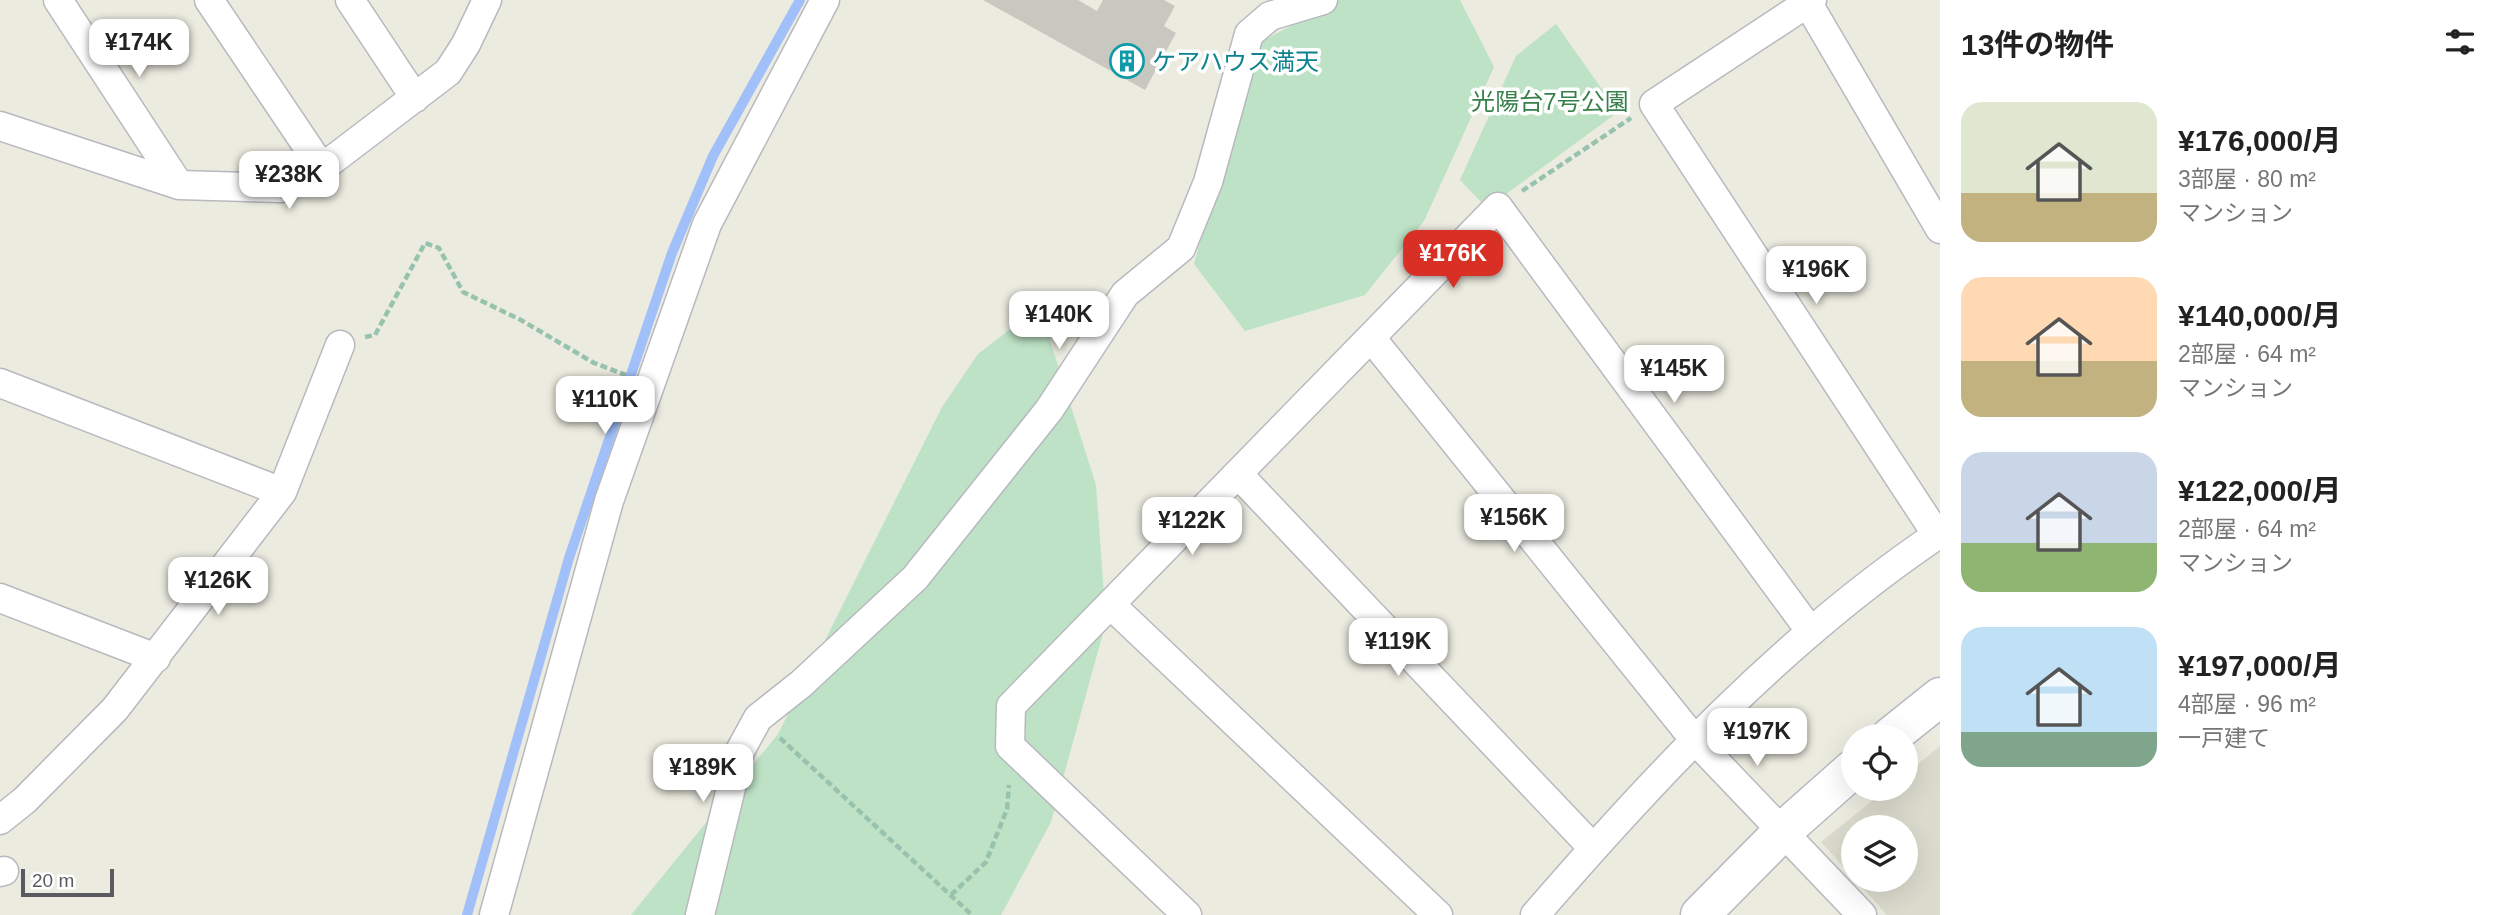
<!DOCTYPE html>
<html lang="ja">
<meta charset="utf-8">
<style>
:root{--surface:#fff;--page:#f6f6f6;--text:#222;--muted:#767676;--accent:#d93025}
body{margin:0;font-family:Arial,"Noto Sans JP",sans-serif;background:var(--page);color:var(--text);height:100vh;display:flex;flex-direction:column;font-size:26px;white-space:nowrap}
*{box-sizing:border-box;margin:0}
p{font-size:23px;color:var(--muted)}
.icon{flex:none;width:38px;height:38px;fill:none;stroke:currentColor;stroke-width:2;stroke-linecap:round;stroke-linejoin:round}
.map{position:relative;flex:1;overflow:hidden}
.details{display:flex;flex-direction:column;background:var(--surface);width:560px}
.details>*{flex:none}
.controls{position:absolute;left:1841px;top:724px;display:grid;gap:14px}
.controls a{display:grid;place-items:center;width:77px;height:77px;border-radius:50%;background:var(--surface);box-shadow:0 7px 28px #0002;font-size:35px}
.scale{position:absolute;left:21px;bottom:18px;width:93px;box-sizing:border-box;padding-left:7px;border:4px solid #595b60;border-top:0;font-size:19px;line-height:24px;white-space:nowrap;color:#595b60;-webkit-text-stroke:5px #fff;paint-order:stroke}
.price{position:absolute;translate:-50% -60px;padding:0 16px;border-radius:14px;background:#fff;color:#222;font-size:23px;line-height:46px;filter:drop-shadow(0 2px 4px #0008)}
.price::after{content:'';position:absolute;left:50%;top:42px;width:21px;height:16px;margin-left:-10px;background:inherit;clip-path:polygon(0 0,100% 0,50% 100%)}
.price.active{background:var(--accent);color:#fff}
ul{padding:0;list-style:none}
li{display:flex;align-items:center;gap:21px;height:175px;padding:0 21px}
li span{display:grid;place-items:center;flex:none;width:196px;height:140px;border-radius:21px;color:#555}
li>.icon{margin-inline-start:auto}
span .icon{width:84px;height:84px;fill:#fffc;stroke-width:1}
li b{font-size:30px}
h2{display:flex;justify-content:space-between;align-items:center;height:84px;padding:0 21px;font-size:30px}
main{display:flex;flex:1;min-height:0}
.map>svg:first-child{display:block}
</style>
<main>
<div class="map">
<svg width="1940" height="915" viewBox="0 0 1940 915">
<rect width="100%" height="100%" fill="#ebebe0"/>
<path fill="#dbdbce" d="M1940 746V915H1887L1856 880H1906V828H1853V877L1821 842 1887 789H1906V774Z"/>
<path fill="#bde2c5" d="M1340 0H1460L1494 67 1424 221 1365 295 1245 331 1194 264 1251 47Z
M1556 24 1618 112 1487 208 1460 180 1516 56Z
M1031 325 1046 328 1096 485 1106 622 1051 822 1001 915H631L778 734 942 407 978 354 1009 330Z"/>
<g fill="none" stroke-linecap="round" stroke-linejoin="round">
<path stroke="#a1c0fa" stroke-width="10" d="M467 915 569 558 672 253 713 156 800 0"/>
</g>
<path fill="#c8c8c0" d="M983 0H1078L1097 11 1103 0H1164L1175 6 1164 26 1176 33 1145 90Z"/>
<g fill="none" stroke-linecap="round" stroke-linejoin="round">
<g stroke="#b8b9be" stroke-width="31">
<path id="street" d="M58 0 179 185
M209 0 322 168
M350 0 415 98
M1806 0 1940 229
M1812 0 1654 104 1937 535
M0 126 179 185 281 188 322 168 448 72 466 44 487 0
M1372 339 1694 739 1862 915
M0 383 282 492
M1239 475 1593 848
M0 598 156 658
M1111 605 1438 915
M0 820 25 800 115 709 282 492 340 345
M0 872 4 871
M494 915 609 501 707 224 825 0
M700 915 740 751 758 718 801 684 915 578 1049 410 1125 294 1181 248 1208 182 1249 34 1270 16 1323 0
M1187 915 1010 746 1011 706 1498 207 1811 632
M1535 915C1656 775 1785 637 1940 533"/>
</g>
<g stroke="#b9bac1" stroke-width="41">
<path id="secondary" d="M1890 737 1940 697
M1700 915 1783 831 1853 769"/>
</g>
<path stroke="#97c2ad" stroke-width="4.5" stroke-dasharray="7 3.5" stroke-linecap="butt" d="M1522 191 1631 118
M365 337 375 335 425 243 439 248 463 292 521 320 594 363 626 375
M780 738 972 915
M951 895 986 862 1007 809 1009 785"/>
<use href="#street" stroke="#fff" stroke-width="28"/>
<use href="#secondary" stroke="#fff" stroke-width="38"/>
</g>
<defs>
<g id="building-ring" transform="scale(1.75)"><circle r="9.5" fill="#fff" stroke="#0f9aa8" stroke-width="1.5"/><path d="M-4-6H4V6H1V3H-1V6H-4ZM-2.5-4.3h1.7v1.8h-1.7ZM.8-4.3h1.7v1.8H.8ZM-2.5-1h1.7V.8h-1.7ZM.8-1h1.7V.8H.8Z" fill="#0f9aa8"/></g>
</defs>
<g fill-rule="evenodd">
<use href="#building-ring" x="1127" y="61"/>
</g>
<g text-anchor="middle" dominant-baseline="central" stroke-width="7" stroke-linejoin="round" paint-order="stroke">
<g font-size="24" fill="#0d838f" stroke="#fff" text-anchor="start">
<text x="1152" y="61">ケアハウス満天</text>
</g>
<g font-size="24" fill="#38804b" stroke="#fff">
<text x="1550" y="101">光陽台7号公園</text>
</g>
</g>
</svg>
<div class="controls">
<a><svg class="icon" aria-label="locate" viewBox="0 0 24 24"><circle cx="12" cy="12" r="6"/><path d="M12 2v4M12 18v4M2 12h4M18 12h4"/></svg></a>
<a><svg class="icon" aria-label="layers" viewBox="0 0 24 24"><path d="M12 4l9 5-9 5-9-5zM3 14l9 5 9-5"/></svg></a>
</div>
<div class="scale">20 m</div>
<b class="price" style="left:139px;top:79px">¥174K</b>
<b class="price" style="left:289px;top:211px">¥238K</b>
<b class="price active" style="left:1453px;top:290px">¥176K</b>
<b class="price" style="left:1816px;top:306px">¥196K</b>
<b class="price" style="left:1059px;top:351px">¥140K</b>
<b class="price" style="left:1674px;top:405px">¥145K</b>
<b class="price" style="left:605px;top:436px">¥110K</b>
<b class="price" style="left:1514px;top:554px">¥156K</b>
<b class="price" style="left:1192px;top:557px">¥122K</b>
<b class="price" style="left:218px;top:617px">¥126K</b>
<b class="price" style="left:1398px;top:678px">¥119K</b>
<b class="price" style="left:1757px;top:768px">¥197K</b>
<b class="price" style="left:703px;top:804px">¥189K</b>
</div>
<section class="details">
<h2>13件の物件<svg class="icon" aria-label="filters" viewBox="0 0 24 24"><path d="M4 7h16M4 17h16"/><circle cx="9" cy="7" r="2"/><circle cx="15" cy="17" r="2"/></svg></h2>
<ul>
<li><span style="background:linear-gradient(#dfe7d0 65%,#c2b280 0)"><svg class="icon" aria-label="home" viewBox="0 0 24 24"><path d="M3 11l9-7 9 7M6 9v11h12V9"/></svg></span><div><b>¥176,000/月</b><p>3部屋 · 80 m²</p><p>マンション</p></div></li>
<li><span style="background:linear-gradient(#ffd9b3 60%,#c2b280 0)"><svg class="icon" aria-label="home" viewBox="0 0 24 24"><path d="M3 11l9-7 9 7M6 9v11h12V9"/></svg></span><div><b>¥140,000/月</b><p>2部屋 · 64 m²</p><p>マンション</p></div></li>
<li><span style="background:linear-gradient(#c9d6e8 65%,#8fb573 0)"><svg class="icon" aria-label="home" viewBox="0 0 24 24"><path d="M3 11l9-7 9 7M6 9v11h12V9"/></svg></span><div><b>¥122,000/月</b><p>2部屋 · 64 m²</p><p>マンション</p></div></li>
<li><span style="background:linear-gradient(#bfe0f5 75%,#7fa58c 0)"><svg class="icon" aria-label="home" viewBox="0 0 24 24"><path d="M3 11l9-7 9 7M6 9v11h12V9"/></svg></span><div><b>¥197,000/月</b><p>4部屋 · 96 m²</p><p>一戸建て</p></div></li>
</ul>
</section>
</main>
